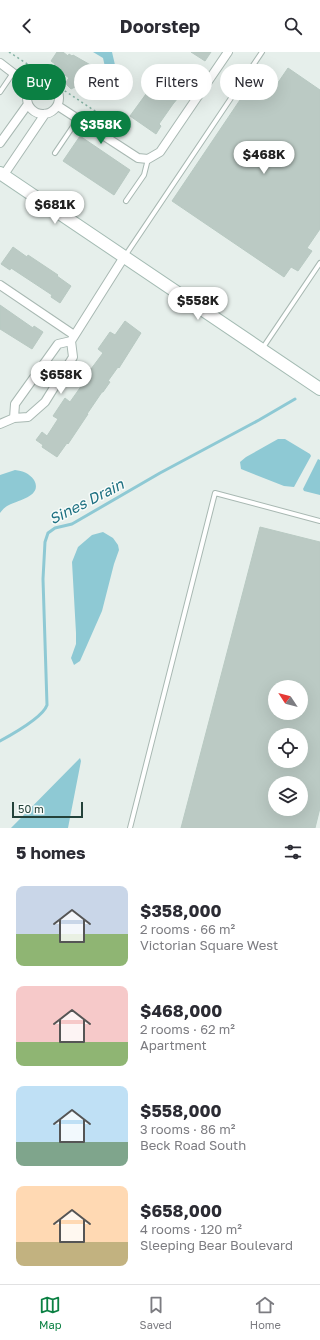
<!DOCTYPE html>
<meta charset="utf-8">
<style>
:root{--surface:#fff;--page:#f2f2f3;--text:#2b2b33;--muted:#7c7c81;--line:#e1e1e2;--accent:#0b8043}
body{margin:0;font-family:"Golos Text",sans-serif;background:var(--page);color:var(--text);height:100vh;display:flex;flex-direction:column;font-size:15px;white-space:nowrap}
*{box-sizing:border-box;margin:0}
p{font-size:13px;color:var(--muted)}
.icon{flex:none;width:22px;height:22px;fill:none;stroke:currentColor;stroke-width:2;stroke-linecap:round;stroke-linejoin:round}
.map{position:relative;height:776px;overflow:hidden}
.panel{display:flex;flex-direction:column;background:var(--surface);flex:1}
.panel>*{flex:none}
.hud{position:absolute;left:12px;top:12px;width:296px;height:36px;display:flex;gap:8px}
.needle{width:26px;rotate:306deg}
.tools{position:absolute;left:268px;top:628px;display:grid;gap:8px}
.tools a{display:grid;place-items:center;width:40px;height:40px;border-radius:50%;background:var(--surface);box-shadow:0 4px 16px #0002;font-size:20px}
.scale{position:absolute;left:12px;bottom:10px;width:71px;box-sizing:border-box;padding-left:4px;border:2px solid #24423a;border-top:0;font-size:11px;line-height:14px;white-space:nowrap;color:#24423a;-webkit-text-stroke:3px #f7fbf9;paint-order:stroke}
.price{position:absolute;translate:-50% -34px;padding:0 9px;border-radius:14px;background:#fff;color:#222;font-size:13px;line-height:26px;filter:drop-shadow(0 1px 2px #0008)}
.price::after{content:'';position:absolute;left:50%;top:24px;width:12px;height:9px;margin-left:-6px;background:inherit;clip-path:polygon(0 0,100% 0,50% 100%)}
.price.on{background:var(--accent);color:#fff}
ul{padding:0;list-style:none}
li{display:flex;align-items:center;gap:12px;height:100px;padding:0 16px}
li span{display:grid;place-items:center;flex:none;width:112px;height:80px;border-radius:8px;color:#555}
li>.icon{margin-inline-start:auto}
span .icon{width:48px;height:48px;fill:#fffc;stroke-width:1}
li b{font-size:17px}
h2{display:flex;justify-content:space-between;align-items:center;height:48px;padding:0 16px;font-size:17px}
.pill{padding:0 14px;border-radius:18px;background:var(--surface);box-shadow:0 4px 16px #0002;font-size:14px;line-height:36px}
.pill.on{background:var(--accent);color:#fff}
header{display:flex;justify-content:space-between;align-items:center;height:52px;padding:0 16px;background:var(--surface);font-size:18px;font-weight:700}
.tab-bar{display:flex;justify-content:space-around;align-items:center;height:56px;border-top:1px solid var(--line);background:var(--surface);font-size:11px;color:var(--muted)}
.tab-bar a{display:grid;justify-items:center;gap:2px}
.tab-bar .on{color:var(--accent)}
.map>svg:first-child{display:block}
</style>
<header><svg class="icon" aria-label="back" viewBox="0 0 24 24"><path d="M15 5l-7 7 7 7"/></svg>Doorstep<svg class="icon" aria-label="search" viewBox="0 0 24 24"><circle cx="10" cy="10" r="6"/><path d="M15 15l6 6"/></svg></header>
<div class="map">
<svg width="320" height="776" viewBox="0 0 320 776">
<rect width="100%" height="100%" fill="#e6efeb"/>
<path fill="#8ec9d4" d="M93 0H112L115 13 105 15 103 6Z
M278 387H285L310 402 311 404 294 435 284 434 241 417 240 410 246 405Z
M318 407 320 408V443L304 439 303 437Z
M15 418C23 419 29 421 34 428 43 444 18 448 9 453 5 455 3 457 0 461V423Z
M103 480 113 486 118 493 119 498 114 512 102 559 80 609 74 613 71 606 76 592V581L72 510 78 495 92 483Z
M80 706 81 709 68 776H11Z"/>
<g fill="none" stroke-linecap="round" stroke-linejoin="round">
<path stroke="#8ec9d4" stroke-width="3" d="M0 689C11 683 43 665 47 653L43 527 45 490 48 481 55 476 72 472 160 421 259 368 295 347"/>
</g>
<path fill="#bbcac4" stroke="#b8c9c2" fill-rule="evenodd" d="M57 0H63L68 4 69 2 72 4 73 3 101 19 90 37 85 33 81 39 75 35 71 37 67 33 66 30 69 26 54 15 55 12 51 9Z
M191 0H211L205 9Z
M164 13 191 31 180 47 178 46 173 52 159 72 161 74 156 82 130 64 146 42 159 23 158 22Z
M288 16 320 38V177L307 196 312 199 298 219 291 215 284 225 172 149 246 39 259 48 268 35 273 38Z
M80 84 130 118 114 143 63 109Z
M13 195 27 205 28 203 58 223 57 224 71 234 60 251 51 245 52 243 11 216 10 218 1 212Z
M0 253 33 276 34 274 43 280 32 297 0 277Z
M125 269 141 281 119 316 118 315 108 329 110 330 103 340H102L87 362H88L68 392 67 391 57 405 42 395 43 393 36 388 42 380 47 384 58 367 53 364 65 346 70 350 87 326 81 322 86 314 91 317 103 301 98 297 110 280 115 283Z
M260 475 320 490V756L315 776H181ZM275 635H301V661H275ZM275 683H301V709H275ZM275 731H301V757H275Z"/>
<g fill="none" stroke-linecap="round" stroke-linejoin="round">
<g stroke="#a8b8b2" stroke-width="6">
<path id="service" d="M0 40 13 21
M55 101 78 67
M126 149 144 123 148 107
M125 204 262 0
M262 297 320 211
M130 776 215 441 320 469"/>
</g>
<g stroke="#a8b8b2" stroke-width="10">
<path id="minor" d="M0 11 30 34
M27 46a16 16 0 1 1 32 0a16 16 0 1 1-32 0Z
M58 54 138 106 148 107 160 100 228 0
M0 91 28 52
M3 124 45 62
M0 233 74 283
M14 366 15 352 58 292 71 289
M0 372 14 366 28 365 45 350 73 305 71 289 124 205"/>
</g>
<g stroke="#a4bbb3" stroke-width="14">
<path id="secondary" d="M0 121 320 337"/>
</g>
<path stroke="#86b3a5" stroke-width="1.5" stroke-dasharray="2 3" stroke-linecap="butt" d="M9 0 44 23 56 26 62 32 65 39 119 75"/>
<use href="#service" stroke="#fff" stroke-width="4"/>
<use href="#minor" stroke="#fff" stroke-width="8"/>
<use href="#secondary" stroke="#fff" stroke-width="12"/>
</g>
<g text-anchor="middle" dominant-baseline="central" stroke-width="3" stroke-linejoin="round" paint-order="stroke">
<g font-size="15" font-style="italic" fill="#1c6f80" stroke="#f7fbf9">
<text transform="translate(86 449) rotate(-27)">Sines Drain</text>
</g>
</g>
</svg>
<div class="tools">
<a><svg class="needle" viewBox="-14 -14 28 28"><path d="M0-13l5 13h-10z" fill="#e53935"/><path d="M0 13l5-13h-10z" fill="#7c7c81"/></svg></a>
<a><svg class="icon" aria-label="locate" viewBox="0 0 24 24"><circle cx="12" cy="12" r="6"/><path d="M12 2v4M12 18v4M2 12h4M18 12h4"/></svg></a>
<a><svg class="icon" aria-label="layers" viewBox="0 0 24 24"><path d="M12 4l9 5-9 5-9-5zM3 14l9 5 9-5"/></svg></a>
</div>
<div class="scale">50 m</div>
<b class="price on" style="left:101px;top:93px">$358K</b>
<b class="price" style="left:264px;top:123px">$468K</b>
<b class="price" style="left:55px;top:173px">$681K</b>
<b class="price" style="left:198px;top:269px">$558K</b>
<b class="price" style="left:61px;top:343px">$658K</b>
<div class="hud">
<a class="pill on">Buy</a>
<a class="pill">Rent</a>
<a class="pill">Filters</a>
<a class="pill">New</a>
</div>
</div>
<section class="panel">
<h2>5 homes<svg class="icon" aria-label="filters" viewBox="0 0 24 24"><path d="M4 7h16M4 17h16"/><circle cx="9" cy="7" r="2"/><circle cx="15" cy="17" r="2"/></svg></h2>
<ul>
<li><span style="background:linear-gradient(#c9d6e8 60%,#8fb573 0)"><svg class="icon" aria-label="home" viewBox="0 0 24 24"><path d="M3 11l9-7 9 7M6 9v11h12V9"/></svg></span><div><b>$358,000</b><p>2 rooms · 66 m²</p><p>Victorian Square West</p></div></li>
<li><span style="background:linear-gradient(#f6c9c9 70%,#8fb573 0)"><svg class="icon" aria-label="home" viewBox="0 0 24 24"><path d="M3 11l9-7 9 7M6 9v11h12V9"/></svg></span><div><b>$468,000</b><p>2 rooms · 62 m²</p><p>Apartment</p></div></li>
<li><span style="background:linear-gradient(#bfe0f5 70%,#7fa58c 0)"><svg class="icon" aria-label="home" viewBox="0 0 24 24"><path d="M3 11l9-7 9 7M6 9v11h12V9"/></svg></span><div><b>$558,000</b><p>3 rooms · 86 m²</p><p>Beck Road South</p></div></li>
<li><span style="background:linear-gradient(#ffd9b3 70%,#c2b280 0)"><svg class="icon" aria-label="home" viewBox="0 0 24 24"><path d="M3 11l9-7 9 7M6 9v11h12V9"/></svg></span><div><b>$658,000</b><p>4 rooms · 120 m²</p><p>Sleeping Bear Boulevard</p></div></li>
</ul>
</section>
<nav class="tab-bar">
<a class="on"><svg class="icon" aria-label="map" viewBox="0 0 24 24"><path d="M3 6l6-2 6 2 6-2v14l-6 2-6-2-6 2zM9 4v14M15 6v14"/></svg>Map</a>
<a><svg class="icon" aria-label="saved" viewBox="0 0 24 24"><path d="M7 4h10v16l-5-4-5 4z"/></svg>Saved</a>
<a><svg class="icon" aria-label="home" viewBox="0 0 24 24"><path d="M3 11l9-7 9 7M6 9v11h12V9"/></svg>Home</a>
</nav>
